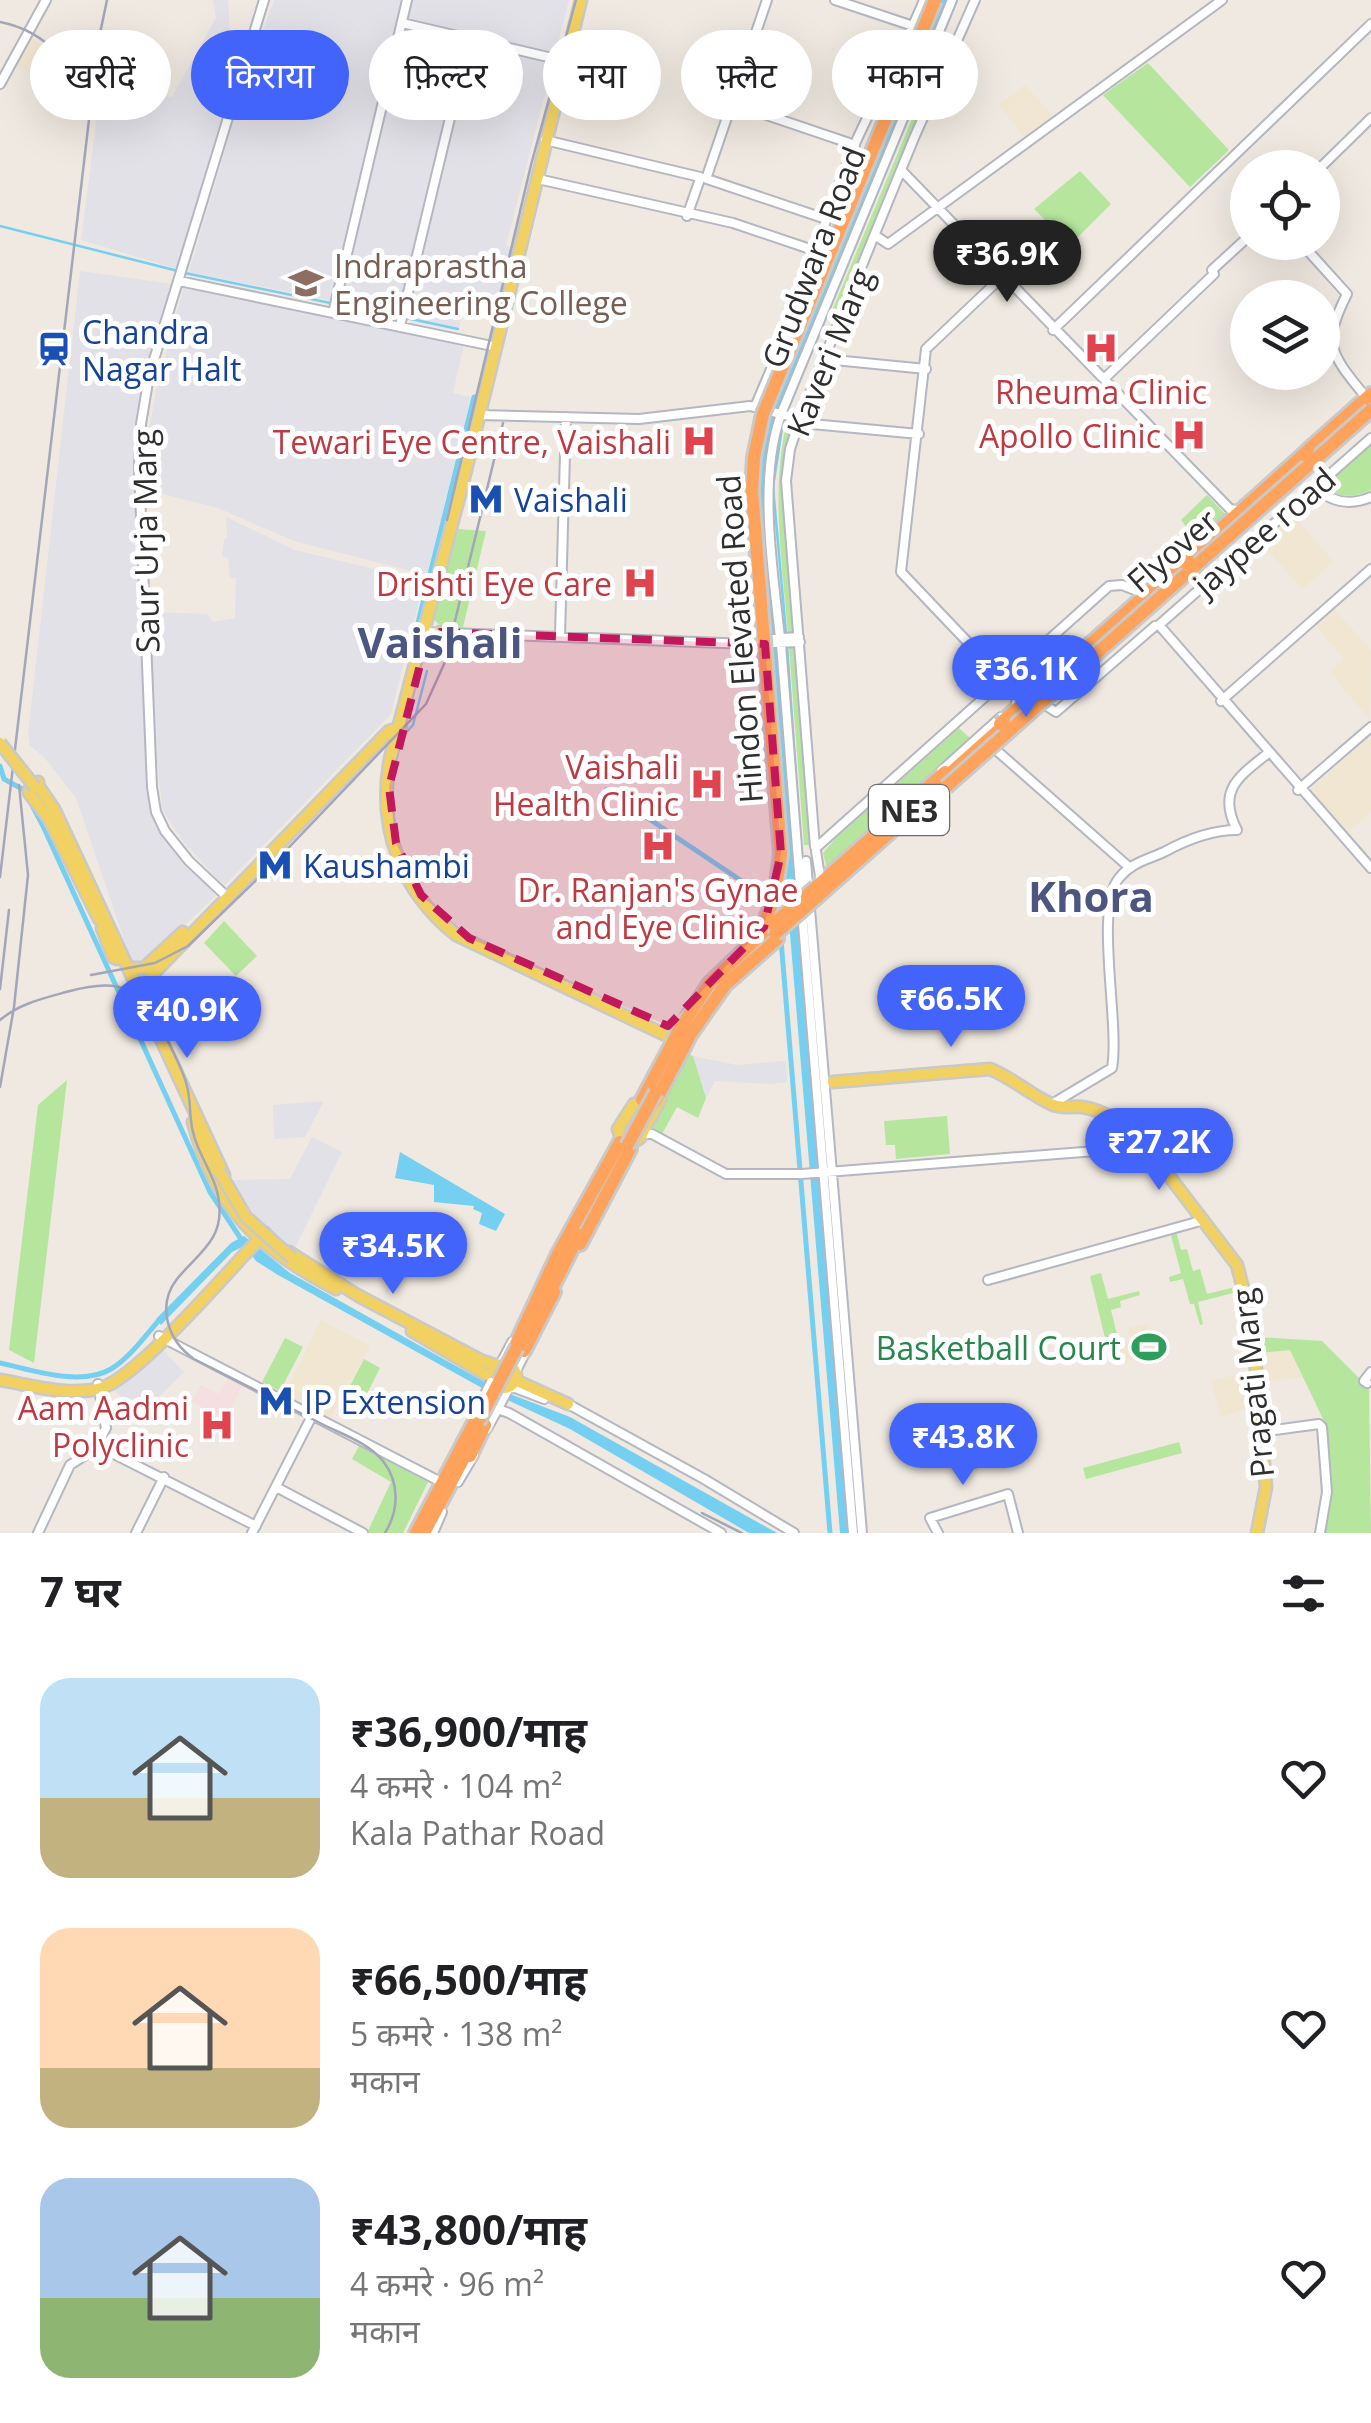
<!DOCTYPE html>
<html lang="hi">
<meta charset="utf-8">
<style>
:root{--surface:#fff;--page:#f2f2f2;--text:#202124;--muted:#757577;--accent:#4264fb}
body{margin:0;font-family:"Open Sans","Noto Sans Devanagari",sans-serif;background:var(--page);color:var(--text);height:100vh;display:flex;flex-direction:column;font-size:38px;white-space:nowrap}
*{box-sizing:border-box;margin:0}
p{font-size:32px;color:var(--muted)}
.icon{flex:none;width:55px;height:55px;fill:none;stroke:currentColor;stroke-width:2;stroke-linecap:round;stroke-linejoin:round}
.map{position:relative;height:1533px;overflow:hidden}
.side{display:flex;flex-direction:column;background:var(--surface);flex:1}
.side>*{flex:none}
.guide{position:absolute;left:30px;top:30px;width:1312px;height:90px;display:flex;gap:20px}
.buttons{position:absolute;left:1230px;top:150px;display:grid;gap:20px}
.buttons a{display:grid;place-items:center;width:110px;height:110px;border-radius:50%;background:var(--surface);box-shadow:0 10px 40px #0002;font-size:50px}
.price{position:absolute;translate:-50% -85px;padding:0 22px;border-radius:35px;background:var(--accent);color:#fff;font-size:32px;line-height:65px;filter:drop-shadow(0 2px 5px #0008)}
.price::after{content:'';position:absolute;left:50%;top:60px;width:30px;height:22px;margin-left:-15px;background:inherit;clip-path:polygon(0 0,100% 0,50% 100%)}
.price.selected{background:#222;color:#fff}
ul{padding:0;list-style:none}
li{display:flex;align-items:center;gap:30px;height:250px;padding:0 40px}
li span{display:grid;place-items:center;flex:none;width:280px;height:200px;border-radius:30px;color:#555}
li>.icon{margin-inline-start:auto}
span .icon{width:120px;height:120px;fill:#fffc;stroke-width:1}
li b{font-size:42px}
h2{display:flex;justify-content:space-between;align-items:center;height:120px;padding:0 40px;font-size:42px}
.tag{padding:0 35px;border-radius:45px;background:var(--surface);box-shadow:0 10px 40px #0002;font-size:35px;line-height:90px}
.tag.selected{background:var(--accent);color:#fff}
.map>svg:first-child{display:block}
</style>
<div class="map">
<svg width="1371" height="1533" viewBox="0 0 1371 1533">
<rect width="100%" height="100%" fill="#efe9e1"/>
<path fill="#e3e1e8" d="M213 0H228L231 54 238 60 177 269 81 240 101 85 172 97 216 18Z
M274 0H404L334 301 189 272 247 75Z
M410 0H569L506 246 514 248 498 318 478 313 479 302 466 299 459 328 338 302Z
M80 271 173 284 143 395 137 446 146 780 151 811 162 833 195 874 217 894 143 966H133L76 798 44 757 30 746 28 733Z
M184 285 464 344 453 393 471 397 427 575 294 541 218 508 146 490 147 443 156 390Z
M226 517 295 550 424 581 391 714 224 886 185 844 163 811 155 747 149 612 208 614 213 622 235 618 236 578H230L228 558 222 556 224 539 227 538Z
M693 1056 737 1065 786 1061 787 1082 770 1084 715 1081 706 1098Z
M324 1101 305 1137 274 1139 273 1105Z
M312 1137 342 1152 294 1250 258 1221 232 1180 290 1179Z
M162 1349 184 1372 140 1416 113 1389 129 1380Z"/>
<path fill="#f0e6d1" d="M29 36 48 50 60 64V85L12 66Z
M1025 85 1052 115 1024 137 999 105Z
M1290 511 1334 562 1302 589 1258 539Z
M1334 609 1371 650 1370 720 1330 672 1344 659 1315 625Z
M1371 736V811L1345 835 1307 792Z
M321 1320 370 1346 331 1418 285 1394Z
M1148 1323 1155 1354 1114 1365 1110 1346 1131 1341 1128 1328Z
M1290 1349 1303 1377 1261 1382 1258 1353Z
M1247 1372 1251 1407 1221 1417 1211 1381Z"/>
<path fill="#f5dfe0" d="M228 1379 242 1386 225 1419 192 1402 201 1385 218 1394Z"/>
<path fill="#b6e59e" d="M1148 63 1229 150 1190 187 1103 95Z
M922 95 930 99 892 191 887 190 883 198 888 202 839 316 831 313Z
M1080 171 1111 204 1070 245 1034 209Z
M1039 221 1055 237 1012 277 996 261Z
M787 421 795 423 787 450 797 634 788 635C783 565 770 491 787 421Z
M1371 440V490C1352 499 1337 498 1320 484Z
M1207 495 1225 514 1197 541 1181 520Z
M458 529 486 531 463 627 441 626 433 619Z
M795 645 804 725H800V734H804L812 845H804L789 647Z
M959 728 972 740 827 869 823 853 836 838Z
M224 921 257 956 236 976 204 943Z
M688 1054 693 1056 706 1098 698 1118 677 1107 662 1134 650 1125Z
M67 1080 34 1363 9 1350 38 1105Z
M947 1116 950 1154 896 1159 895 1145H886L884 1121Z
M1176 1231 1181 1250 1187 1249 1193 1271 1200 1269 1207 1294 1235 1287 1237 1292 1198 1302 1203 1324 1200 1325 1194 1304H1190L1183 1279 1170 1282 1169 1277 1181 1273 1170 1232Z
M1101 1273 1108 1299 1139 1291 1140 1295 1120 1301 1121 1307 1111 1310 1119 1343 1085 1352 1084 1348 1106 1342 1090 1276Z
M1257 1337 1322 1341 1369 1388 1371 1533H1322L1329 1475 1325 1423 1290 1350 1258 1353Z
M285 1338 303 1347 280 1391 262 1382Z
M364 1359 380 1368 355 1417 339 1407Z
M1179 1442 1182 1453 1086 1479 1083 1468Z
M359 1446 428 1482 403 1533H367L391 1482 352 1459Z"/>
<path fill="#75cff0" d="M938 0H951L776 420 766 477 851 1533H840L754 502 763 420Z
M400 1152 505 1214 496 1231 479 1224 482 1213 473 1209 474 1206 434 1202V1185L395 1178Z
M244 1236 290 1273 497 1389 570 1417 777 1533H749L570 1429 488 1391 482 1392V1388L278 1275 256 1261 244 1246 232 1252 161 1325 156 1319 231 1243Z
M970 1421 994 1454 988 1456 990 1465 959 1473 946 1457Z"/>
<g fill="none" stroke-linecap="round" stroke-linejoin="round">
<path stroke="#75cff0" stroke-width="2.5" d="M0 226 178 271
M185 273 398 317
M406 318 458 329
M786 633 773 487 783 421 957 0
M787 646 804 892
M402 737 413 725 427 671
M806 915 818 1051
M835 1259 858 1533"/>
<path stroke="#75cff0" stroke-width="5" d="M412 647 474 397
M0 766 4 779 24 790 43 826 210 1192 241 1239
M606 790 773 902 777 920
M781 940 830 1533
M0 1363C33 1370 80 1387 111 1369 131 1357 146 1334 162 1317"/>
<path stroke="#c8c4bd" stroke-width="10" stroke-dasharray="10 5" stroke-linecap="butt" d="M492 1369 517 1381"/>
<g stroke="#b4b7c1" stroke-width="12">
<path id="minor" d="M835 0 913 26
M402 23 565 61
M0 84 46 0
M731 103 855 145
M545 140 700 177
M1320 168 1371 118
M902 171 1230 509 1236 510
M707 176 767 0
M538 179 733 223 813 250
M707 179 826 219
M687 216 700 179
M876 236 888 244 1222 0
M1300 242 1347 294C1322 344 1330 353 1365 396
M1212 270 1248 237
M1004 275 926 349 901 572 1017 694 1016 704
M179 281 497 347
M333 313 407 0
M400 326 469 39
M1053 330 1371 24
M824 359 926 369
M1105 378 1214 274
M755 407C770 371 786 336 799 299 817 248 833 197 854 146 876 96 904 50 924 0
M781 414 952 0
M479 415 639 419 750 406 800 419
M780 417C758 483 773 569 780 638
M801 423 919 434
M1371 438 1159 625 1371 868
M1315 487C1332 503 1350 506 1371 497
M424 632 750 644 800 642
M560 636 566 417
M764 639 799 637
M781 644 801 898
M1221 701 1371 569
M1045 705 1056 712 1155 626
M995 749 1130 868
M941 771 1001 717
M1298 790 1371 727
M818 846 1109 586 1122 585 1142 593
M815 847 786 481 790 449 803 410 914 138 975 0
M816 851 821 882
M806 861 862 1533
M224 894 189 861 165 831 156 812 152 787 139 468 141 424 149 376 264 0
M802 912 853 1533
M1052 1104 1112 1068C1120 1023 1094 908 1119 878 1132 862 1147 860 1164 852 1186 840 1211 830 1237 830 1217 791 1238 777 1267 754
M642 1134H652L726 1174H802L1147 1147
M988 1280 1204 1220
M159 1336 439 1481
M500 1365 512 1342
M515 1373 527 1349
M1367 1383 1364 1381 1371 1372
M480 1403 509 1413 721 1533
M568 1404 704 1479 794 1533
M487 1429 510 1386 544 1399
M1260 1432 1319 1424 1322 1427 1327 1492 1320 1533
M96 1445 256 1526
M458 1482 474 1455
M276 1487 363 1533
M38 1533 70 1465 95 1449 106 1428 98 1384
M136 1533 164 1477
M252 1533 314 1412
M433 1533 442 1512
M938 1533 930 1518 1008 1494 1018 1533"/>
</g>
<g stroke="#c9c9c9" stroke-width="15">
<path id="major" d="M581 0 461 490 390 759C377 828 401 891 456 935L678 1041
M426 641 440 632
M38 782 30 788 29 793 49 819 99 919
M37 784 54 809 84 873 224 1175
M102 928 113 957 117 959
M129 968H144L183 932
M143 997 144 984 150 977 389 731 401 727
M833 1082 990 1069C1013 1078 1029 1094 1051 1104 1061 1109 1071 1106 1082 1107 1110 1111 1127 1129 1147 1147L1237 1265 1252 1324 1266 1487 1257 1533
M634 1104 645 1106 651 1115 641 1137 631 1144 622 1140 618 1129Z
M650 1119 660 1099
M193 1122C216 1209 259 1249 336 1289
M289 1252 357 1295 480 1360 498 1366
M412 1331 492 1378
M492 1376a12 12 0 1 1 24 0a12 12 0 1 1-24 0Z
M0 1380C31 1385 69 1397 101 1388 139 1377 232 1266 265 1233
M517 1381 568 1404"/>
</g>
<g stroke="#c9c9c9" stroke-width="18">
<path id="highway" d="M1308 450 1371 394
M1188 558 1303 455
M1004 720 1183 562
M940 782 1002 727
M816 887 945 772
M783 888V920
M817 897 950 779
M679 1030 710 983 769 927
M690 1035 725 985 777 939
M642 1100 673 1042
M655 1102 684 1047
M580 1244 630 1149
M547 1298 579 1235
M515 1346 558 1254 620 1142
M524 1351 554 1292
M470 1456 485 1425
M416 1533 475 1421
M424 1533 470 1447"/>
</g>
<use href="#minor" stroke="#fff" stroke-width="8"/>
<use href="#major" stroke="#f2d163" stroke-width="10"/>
<use href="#highway" stroke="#ffa35c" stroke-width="12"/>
<path stroke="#a3a6b8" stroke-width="2.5" d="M0 22C46 31 80 67 81 115
M447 520 531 165 576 0
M0 877 98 43 107 0
M91 975 155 963 188 946 274 863 426 704 445 662 503 423
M0 989 9 910
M0 1020C20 1003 45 998 70 991 124 977 142 989 166 1037 173 1053 183 1069 187 1086 191 1101 189 1117 193 1132 198 1156 217 1177 219 1203 224 1240 197 1254 177 1279 156 1306 168 1341 194 1359 237 1381 281 1403 324 1425 344 1435 368 1443 383 1461 400 1483 399 1510 385 1533
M0 1087 14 1007 28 875 19 785
M702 1513 742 1533"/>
<g stroke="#b4b7c1" stroke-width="12" stroke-linecap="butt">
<path id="minor-bridge" d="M485 1394 491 1382"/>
</g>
<g stroke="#c9c9c9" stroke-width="15" stroke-linecap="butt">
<path id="major-bridge" d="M0 743 35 787
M219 1171 246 1217 292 1258"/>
</g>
<g stroke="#c9c9c9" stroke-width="18" stroke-linecap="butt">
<path id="highway-bridge" d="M1303 455 1308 450
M1183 562 1188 558
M1000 724 1004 720
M946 787 1371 410
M773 924 816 887
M761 931 775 896 781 854 752 491 754 457 763 414 935 0
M775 934 817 897
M673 1042 679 1030
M684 1047 690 1035
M627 1146 656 1092
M478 1422 517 1347"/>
</g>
<use href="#minor-bridge" stroke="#fff" stroke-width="8"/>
<use href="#major-bridge" stroke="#f2d163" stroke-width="10"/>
<use href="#highway-bridge" stroke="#ffa35c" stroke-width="12"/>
</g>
<path fill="#c2185b" fill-opacity="0.2" stroke="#c2185b" stroke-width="8" stroke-dasharray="20 12" stroke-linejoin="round" d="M440 632 765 644 781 854 764 927 668 1026 469 938 421 895 396 843 389 787 426 641Z"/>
<defs>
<g id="university-bare" transform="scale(2.7)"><path d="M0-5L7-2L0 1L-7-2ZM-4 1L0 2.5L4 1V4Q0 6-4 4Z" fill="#8d6e63" stroke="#fff" stroke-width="2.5" paint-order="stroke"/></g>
<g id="hospital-bare" transform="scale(2.7)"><path d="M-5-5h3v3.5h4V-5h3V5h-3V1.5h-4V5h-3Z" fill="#e0444e" stroke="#fff" stroke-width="2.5" paint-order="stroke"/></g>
<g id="station-bare" transform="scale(2.7)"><path d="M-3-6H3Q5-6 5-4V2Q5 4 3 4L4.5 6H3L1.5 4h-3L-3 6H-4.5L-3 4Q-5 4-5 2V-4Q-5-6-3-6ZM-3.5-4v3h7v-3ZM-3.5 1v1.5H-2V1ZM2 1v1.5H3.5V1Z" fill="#1a4fb4" stroke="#fff" stroke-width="2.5" paint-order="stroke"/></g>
<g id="metro-bare" transform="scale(2.7)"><path d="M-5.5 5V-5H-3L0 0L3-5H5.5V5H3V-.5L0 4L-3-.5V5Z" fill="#1a4fb4" stroke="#fff" stroke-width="2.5" paint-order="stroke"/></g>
<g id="stadium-bare" transform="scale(2.7)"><path d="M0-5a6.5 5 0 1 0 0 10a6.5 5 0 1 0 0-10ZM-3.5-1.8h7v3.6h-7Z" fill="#2e9e5b" stroke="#fff" stroke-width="2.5" paint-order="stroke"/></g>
</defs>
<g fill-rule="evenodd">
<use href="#university-bare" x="306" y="283"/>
<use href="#hospital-bare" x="1101" y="348"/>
<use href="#station-bare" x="54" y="349"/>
<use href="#hospital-bare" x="1189" y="435"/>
<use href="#hospital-bare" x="699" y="441"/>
<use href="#metro-bare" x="486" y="499"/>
<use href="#hospital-bare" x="640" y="583"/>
<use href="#hospital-bare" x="707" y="784"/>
<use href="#hospital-bare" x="658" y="846"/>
<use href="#metro-bare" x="275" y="865"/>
<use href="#stadium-bare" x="1149" y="1347"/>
<use href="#metro-bare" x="276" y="1401"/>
<use href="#hospital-bare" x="217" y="1425"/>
</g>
<g text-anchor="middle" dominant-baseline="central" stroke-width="10" stroke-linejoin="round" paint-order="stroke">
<rect fill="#fff" stroke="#6d6d6d" stroke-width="2.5" x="869" y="785" width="80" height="50" rx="8"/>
<g font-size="30" font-weight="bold" fill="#2e2e2e">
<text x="909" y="810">NE3</text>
</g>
<g font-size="32" fill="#2e2e2e" stroke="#fff">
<text transform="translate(813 257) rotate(-69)">Grudwara Road</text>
<text transform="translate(829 352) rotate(-68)">Kaveri Marg</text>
<text transform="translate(1264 531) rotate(-41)">jaypee road</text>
<text transform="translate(145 541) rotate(-91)">Saur Urja Marg</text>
<text transform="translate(1172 550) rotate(-41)">Flyover</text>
<text transform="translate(739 639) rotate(-94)">Hindon Elevated Road</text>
<text transform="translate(1252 1383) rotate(-96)">Pragati Marg</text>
</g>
<g font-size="32" fill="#785e54" stroke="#fff" text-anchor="start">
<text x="334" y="265">Indraprastha<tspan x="334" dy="37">Engineering College</tspan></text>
</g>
<g font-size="32" fill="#164399" stroke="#fff" text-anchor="start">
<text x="82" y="331">Chandra<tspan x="82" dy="37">Nagar Halt</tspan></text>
<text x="514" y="499">Vaishali</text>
<text x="303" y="865">Kaushambi</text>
<text x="304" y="1401">IP Extension</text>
</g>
<g font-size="32" fill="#be3a42" stroke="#fff" text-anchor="end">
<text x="1101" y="391" text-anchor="middle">Rheuma Clinic</text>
<text x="1161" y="435">Apollo Clinic</text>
<text x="671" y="441">Tewari Eye Centre, Vaishali</text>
<text x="612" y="583">Drishti Eye Care</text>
<text x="679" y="766">Vaishali<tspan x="679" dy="37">Health Clinic</tspan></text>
<text x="658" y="889" text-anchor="middle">Dr. Ranjan's Gynae<tspan x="658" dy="37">and Eye Clinic</tspan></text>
<text x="189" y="1407">Aam Aadmi<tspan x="189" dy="37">Polyclinic</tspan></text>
</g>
<g font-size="32" fill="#27864d" stroke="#fff" text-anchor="end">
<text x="1121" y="1347">Basketball Court</text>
</g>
<g font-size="42" font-weight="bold" fill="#4d5680" stroke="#fff">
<text x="440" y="641">Vaishali</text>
<text x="1091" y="895">Khora</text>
</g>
</g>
</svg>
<div class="buttons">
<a><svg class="icon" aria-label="locate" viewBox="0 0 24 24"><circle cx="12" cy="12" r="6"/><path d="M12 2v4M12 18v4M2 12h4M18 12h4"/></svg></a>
<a><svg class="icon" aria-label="layers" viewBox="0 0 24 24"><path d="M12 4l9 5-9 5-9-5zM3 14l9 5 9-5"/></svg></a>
</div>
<b class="price selected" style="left:1007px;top:305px">₹36.9K</b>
<b class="price" style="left:1026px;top:720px">₹36.1K</b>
<b class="price" style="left:951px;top:1050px">₹66.5K</b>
<b class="price" style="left:187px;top:1061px">₹40.9K</b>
<b class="price" style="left:1159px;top:1193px">₹27.2K</b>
<b class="price" style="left:393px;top:1297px">₹34.5K</b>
<b class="price" style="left:963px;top:1488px">₹43.8K</b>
<div class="guide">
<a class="tag">खरीदें</a>
<a class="tag selected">किराया</a>
<a class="tag">फ़िल्टर</a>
<a class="tag">नया</a>
<a class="tag">फ़्लैट</a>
<a class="tag">मकान</a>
</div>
</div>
<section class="side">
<h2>7 घर<svg class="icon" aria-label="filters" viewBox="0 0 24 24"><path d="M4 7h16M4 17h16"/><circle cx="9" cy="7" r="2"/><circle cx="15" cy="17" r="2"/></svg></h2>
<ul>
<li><span style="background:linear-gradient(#bfe0f5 60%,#c2b280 0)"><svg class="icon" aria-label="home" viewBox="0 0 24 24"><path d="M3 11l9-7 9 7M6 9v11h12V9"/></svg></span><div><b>₹36,900/माह</b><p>4 कमरे · 104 m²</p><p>Kala Pathar Road</p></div><svg class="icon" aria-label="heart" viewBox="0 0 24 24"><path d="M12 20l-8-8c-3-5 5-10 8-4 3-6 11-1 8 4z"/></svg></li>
<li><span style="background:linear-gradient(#ffd9b3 70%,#c2b280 0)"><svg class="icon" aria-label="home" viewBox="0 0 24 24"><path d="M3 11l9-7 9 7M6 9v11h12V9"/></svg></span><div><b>₹66,500/माह</b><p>5 कमरे · 138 m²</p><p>मकान</p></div><svg class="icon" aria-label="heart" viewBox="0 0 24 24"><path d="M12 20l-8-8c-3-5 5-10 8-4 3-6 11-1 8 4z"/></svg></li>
<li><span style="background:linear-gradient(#a9c7e8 60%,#8fb573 0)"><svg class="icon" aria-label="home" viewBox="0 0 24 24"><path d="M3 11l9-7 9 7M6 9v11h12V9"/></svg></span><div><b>₹43,800/माह</b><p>4 कमरे · 96 m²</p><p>मकान</p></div><svg class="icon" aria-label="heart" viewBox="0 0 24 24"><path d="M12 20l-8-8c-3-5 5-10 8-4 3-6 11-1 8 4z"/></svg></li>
</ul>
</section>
